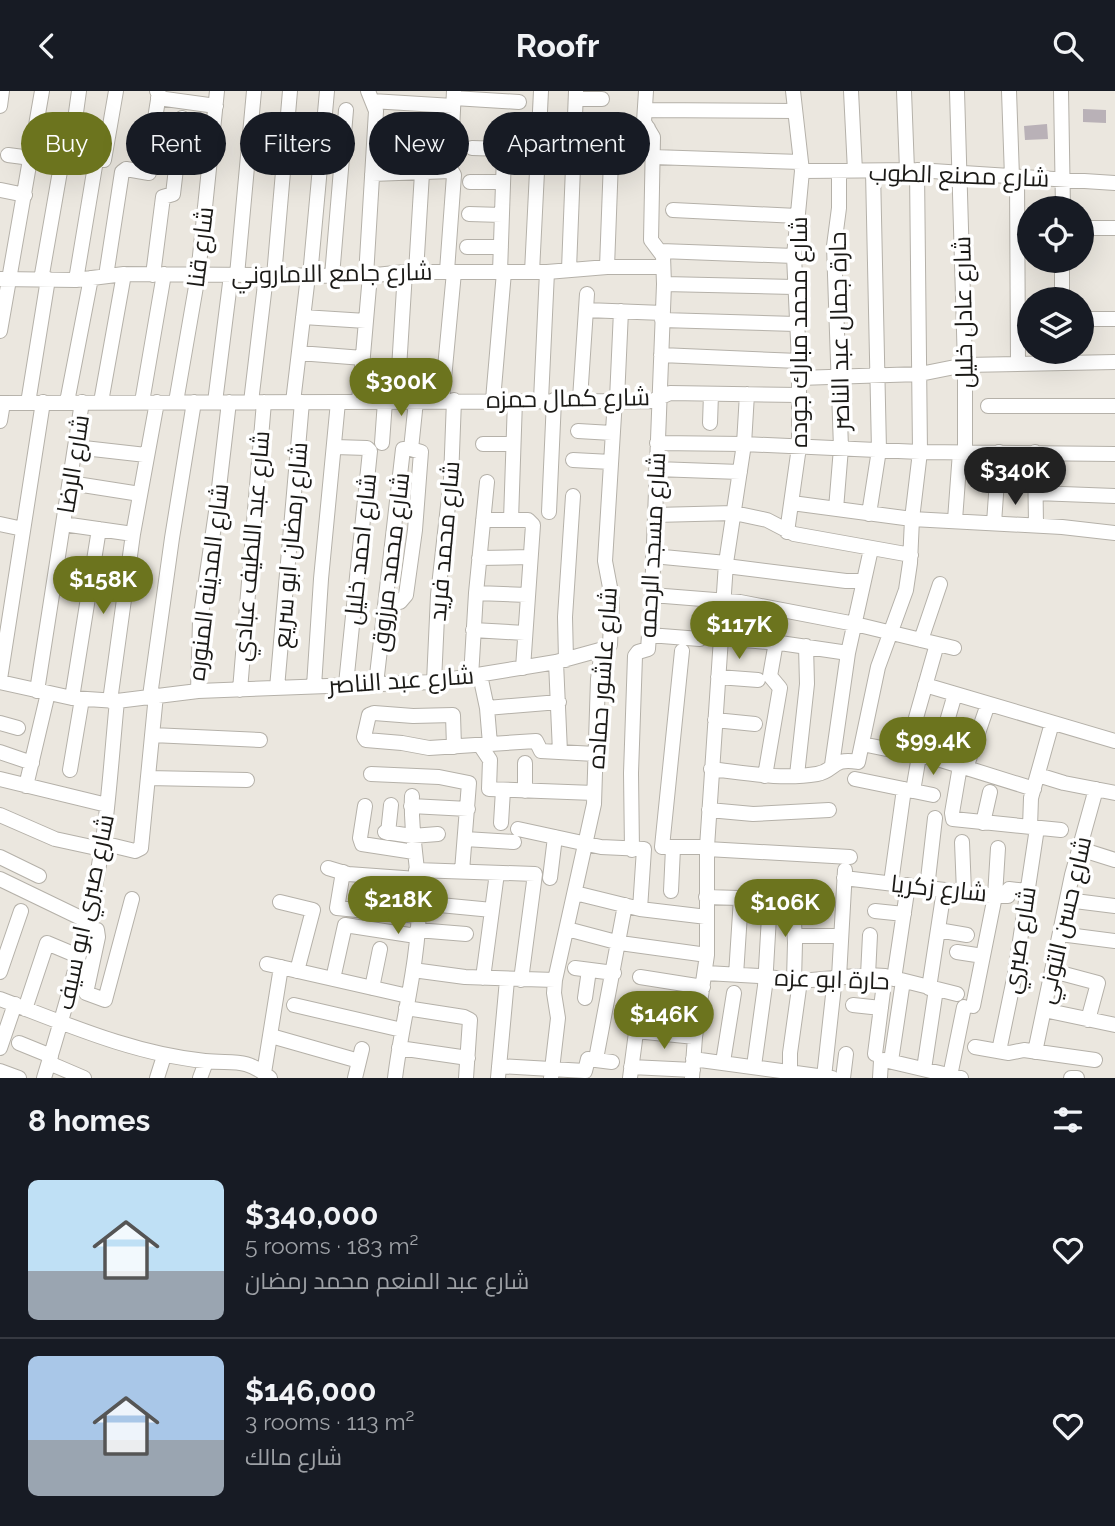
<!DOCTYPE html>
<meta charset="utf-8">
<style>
:root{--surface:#171b24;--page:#242831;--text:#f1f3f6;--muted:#9ea1a6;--line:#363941;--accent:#6c741e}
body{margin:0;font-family:Raleway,Cairo,sans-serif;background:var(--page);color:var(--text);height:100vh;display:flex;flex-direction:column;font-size:26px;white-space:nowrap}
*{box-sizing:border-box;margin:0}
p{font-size:23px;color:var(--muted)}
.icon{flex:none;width:38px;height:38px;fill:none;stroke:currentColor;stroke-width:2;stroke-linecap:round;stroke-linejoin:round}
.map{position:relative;height:987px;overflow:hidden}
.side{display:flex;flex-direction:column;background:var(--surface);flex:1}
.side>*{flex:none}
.hud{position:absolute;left:21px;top:21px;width:700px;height:63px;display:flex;gap:14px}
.controls{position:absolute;left:1017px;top:105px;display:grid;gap:14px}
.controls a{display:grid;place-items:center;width:77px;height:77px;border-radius:50%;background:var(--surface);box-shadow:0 7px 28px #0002;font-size:35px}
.price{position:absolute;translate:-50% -60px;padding:0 16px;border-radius:24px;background:var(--accent);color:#fff;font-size:23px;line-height:46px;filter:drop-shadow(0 2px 4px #0008)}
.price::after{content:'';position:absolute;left:50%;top:42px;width:21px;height:16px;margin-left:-10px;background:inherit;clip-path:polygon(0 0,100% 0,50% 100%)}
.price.active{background:#222;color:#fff}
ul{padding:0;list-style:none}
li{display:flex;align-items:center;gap:21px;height:175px;padding:0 28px}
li+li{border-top:2px solid var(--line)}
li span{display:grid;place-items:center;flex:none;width:196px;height:140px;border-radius:10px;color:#555}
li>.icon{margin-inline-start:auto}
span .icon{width:84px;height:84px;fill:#fffc;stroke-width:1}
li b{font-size:30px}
h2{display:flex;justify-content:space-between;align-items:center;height:84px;padding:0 28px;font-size:30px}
.pill{padding:0 24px;border-radius:32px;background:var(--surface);box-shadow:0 7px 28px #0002;font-size:24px;line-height:63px}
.pill.active{background:var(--accent);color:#fff}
header{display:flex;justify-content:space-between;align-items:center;height:91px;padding:0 28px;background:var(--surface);font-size:32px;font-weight:700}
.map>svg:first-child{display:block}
</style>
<header><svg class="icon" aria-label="back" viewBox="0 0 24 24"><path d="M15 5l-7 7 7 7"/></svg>Roofr<svg class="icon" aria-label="search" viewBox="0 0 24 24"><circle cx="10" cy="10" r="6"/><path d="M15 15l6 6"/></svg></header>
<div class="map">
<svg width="1115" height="987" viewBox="0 0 1115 987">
<rect width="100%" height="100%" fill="#ebe7df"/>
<path fill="#b9b1b7" d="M1083 18 1106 19V32L1083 31Z
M1047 33 1048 48 1025 49 1024 35Z"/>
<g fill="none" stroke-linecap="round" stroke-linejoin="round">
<g stroke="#b5b1a9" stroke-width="16">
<path id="minor" d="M851 0 855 80
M904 0 907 79
M957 0 965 274V361
M1009 0 1012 86
M1061 0 1063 117
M158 7 216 15
M454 7 519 11
M576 8H602
M372 10 453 15
M0 15 2 0
M645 19 794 20
M575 38 648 37
M375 44 451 52
M472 57 504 58
M33 58 104 69 116 0
M150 58 159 3 157 0
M8 64 31 67
M70 65 79 0
M653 66 801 71
M574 69H631
M802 80 917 79 1115 92
M372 83 451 80
M1017 86 1018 273
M470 91H503
M1 99 25 104
M673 119 797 125
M469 123 502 124
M1082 137H1115
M467 156H501
M661 160 794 165
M607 176 611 69
M569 178 576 0
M447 180 454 84 450 77 454 0
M416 181 422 82
M500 181 505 35
M532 181 541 0
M153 184 163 106 173 103 182 27
M237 184 254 0
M106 185 122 81 126 78 149 82
M274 185 290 0
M310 185 327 0
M332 185 346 19
M366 185 376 20 368 0
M0 188 76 189 124 183 366 185 405 181H547L607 176H663
M41 189 63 63
M76 189 96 69
M664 193 794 196
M1062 208V170
M586 219 663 222
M303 226 366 230
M1082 228H1115
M662 229 796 233
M0 240 42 0
M299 262 363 267
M661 264 799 270
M799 287 920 283 965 274 1115 271
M580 308 587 203
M617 308 621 220
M442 309 454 181
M493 309 504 181
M541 309 547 181
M359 310 370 184
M397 310 405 181
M67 311 91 187
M101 311 124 183
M142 311 164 183
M176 311 198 184 217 0
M215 311 231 184
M251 311 266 185
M293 311 308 185
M0 312 652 310 670 302 799 304
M28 312 48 188
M988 315H1115
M0 330 3 312
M710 332 711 303
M578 340 612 342
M382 352 385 310
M657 352 744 353 920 361 1115 363
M483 353H513
M75 356 146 364
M335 356 367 357 370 360 346 593
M411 358 416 310
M1035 361 1036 434
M573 369 611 371
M656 378 740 381
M70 392 140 403
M1036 402 1115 405
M792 412 912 428 1062 436 1115 442
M836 418 841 357 834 155 839 117V80
M549 421 554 309
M869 423 879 359 873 80
M655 424 734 422 767 429 794 443 911 464
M483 429H528L533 434 523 577
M511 429 515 309
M955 429 960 361
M994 432 999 361
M0 433 23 438
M63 433 133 443
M787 441 799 356V270L794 165 802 80 793 0
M653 465 726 472
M479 467 530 466
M726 475 846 490H864
M476 502 527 504
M652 504 740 511 855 533 954 557
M386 508 400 511 406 504 415 439 421 361 411 358
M473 539 525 542
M649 544 700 548
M721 547 780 552 848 562
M921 549 940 493
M682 560 662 756H707
M566 569 565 526 573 405
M556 571 560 661
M480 584 487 617 490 653
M471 586 476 502 487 391
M718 586 758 589
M0 588 43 311
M0 591 72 607 117 610 198 600 434 591 556 571 607 557 610 554 612 507 605 470 615 308
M434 591 438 504 451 388 454 309
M376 593 403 358H411
M925 594 1115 650
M314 595 321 488 338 311
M277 597 302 311
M240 599 264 311
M37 600 82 311
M198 600 200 531 217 414 229 311
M150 605 172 447 194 311
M72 607 99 438
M110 610 133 443 157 311
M487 617 559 611
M715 629 755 633
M0 632 18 637
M152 644 260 649
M862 653 941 669 1034 698
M480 654 490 669 489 698 594 702
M454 656 453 624 413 625 374 622 369 624 364 646 366 649 402 652 429 657 536 650 541 660 595 663
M0 661 32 672
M906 662 937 553
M936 668 955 603
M832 674 848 562 871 458
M960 675 952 722 953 728 1061 739
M966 677 988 613
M711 678C746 682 782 689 817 683 835 680 832 666 858 671L878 576 906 499 910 472 912 428 920 361 917 79
M70 679 82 608
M371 683 439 686 469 692 462 780
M797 684 807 593 806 555
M1038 684 1064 692 1115 702
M765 685 780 597 770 585 776 551
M148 687 247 689
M0 688 107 714
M855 688 933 704
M26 695 48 602
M525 700V672
M913 700 919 665
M365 715 360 747 362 753 414 761
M411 715 468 718
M709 719 753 723 829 719
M0 724 55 748 101 758
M501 732 503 699
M983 732 990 701
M1030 736 1031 707 1052 632
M518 738 601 756 644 758 640 818
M385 741 412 745 438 743
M388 742 391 714
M465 748 514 751
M962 751 964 801
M102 752 135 760 141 757 156 604
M707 758 850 766
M1080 758 1115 769
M632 759 631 682 635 565 638 561 648 558 652 504 664 193 663 165 651 149 653 46 644 31 646 0
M0 766 39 785
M328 777 348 783 417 788
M416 779 535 783 521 889
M343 781 337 817 418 825
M550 787 555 746
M844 787 995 805H1008L1009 798 1028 800
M0 788 87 830
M891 792 904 698
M927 797 935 727
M671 800 673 757
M575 802 640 818 707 826
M706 806 801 809
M793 808 795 852 794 889
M1067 809 1115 815
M280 811 313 819 297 880
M419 812 492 819
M875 820 904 823
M85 837 97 839 98 846 86 902 105 909 132 808
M567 838 620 852 707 864
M417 839 466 843
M938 839 967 844
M1060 843 1115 850
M795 845H841
M957 861 983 865
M267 873 408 905
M575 877 614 882
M413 879 465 886 555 889
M1053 880 1098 892 1088 929
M0 881 21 820
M706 882 759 885 800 890 868 884 885 885 957 903
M736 884 741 807
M868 884 870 844
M640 886 703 896
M839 886 845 779
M483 887 497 782
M333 888 345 834 416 845
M894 888 908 794
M372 897 380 858
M929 897 944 799
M585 907 589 879
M0 908C66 933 134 963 205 970 234 973 245 966 270 987
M294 914 402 939
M853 914 881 917
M973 915 995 805 998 757
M406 917 464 926 470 929 466 987
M25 918 47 852 78 865
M1044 919 1115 934
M636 940 695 946
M271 945 359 970
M19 952 51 965
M975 956 1009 962 1024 959 1095 969
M0 957 15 913
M399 957 468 967
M999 960 1015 883 1037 737
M1035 961 1072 784 1096 698
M875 963 885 885
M596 968 625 814
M693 968 832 987
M891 970 903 890
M723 971 734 902
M49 972 84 987
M499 975 585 980 588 968 612 971
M754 975 765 895 770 808
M631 976 693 979
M924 978 936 898
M0 980 19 987
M264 982 281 876
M950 985 964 916
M824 986 835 886
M44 987C64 922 83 857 96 790 108 731 111 670 117 610
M157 987 164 965
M200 987 206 971
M355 987 362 958
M395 987C402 929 419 871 419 812 419 776 410 741 412 705
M498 987 507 889
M551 987 558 927 554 902 555 889 594 713 598 588 602 559
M630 987 640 911
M692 987 695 946 707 864V756L726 472 744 353 747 303
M790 987V962L800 890
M843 987 846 963
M880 987 881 970 884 969 961 987
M1071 987H1077"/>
</g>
<use href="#minor" stroke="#fff" stroke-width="14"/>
</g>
<g text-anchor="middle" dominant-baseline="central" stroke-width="7" stroke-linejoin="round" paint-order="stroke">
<g font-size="24" fill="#1b1a17" stroke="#fff">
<text transform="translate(959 84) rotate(2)">شارع مصنع الطوب</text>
<text transform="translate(200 156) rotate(-83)">شارع قنا</text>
<text transform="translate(332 182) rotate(-1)">شارع جامع الاماروني</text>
<text transform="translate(963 221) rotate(-91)">شارع عادل خليل</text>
<text transform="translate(839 240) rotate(-91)">حارة جمال عبد الناصر</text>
<text transform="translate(798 241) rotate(-90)">شارع محمد مبارك جوده</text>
<text transform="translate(568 307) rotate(-1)">شارع كمال حمزه</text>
<text transform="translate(73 373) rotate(-81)">شارع الرضا</text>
<text transform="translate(444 450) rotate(-85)">شارع محمد فريد</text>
<text transform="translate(290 454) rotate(-85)">شارع رمضان ابو سريع</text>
<text transform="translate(652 454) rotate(-87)">شارع مسجد الرحمه</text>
<text transform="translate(251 455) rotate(-85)">شارع عبد اللطيف عبادي</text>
<text transform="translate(360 458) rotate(-84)">شارع احمد خليل</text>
<text transform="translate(390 471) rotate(-83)">شارع محمد مرزوق</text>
<text transform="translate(208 491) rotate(-83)">شارع المدينه المنوره</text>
<text transform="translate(602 587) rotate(-86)">شارع عاشور حماده</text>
<text transform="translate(401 589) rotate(-4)">شارع عبد الناصر</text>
<text transform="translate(939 797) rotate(6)">شارع زكريا</text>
<text transform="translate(85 821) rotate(-78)">شارع صبري ابو سيف</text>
<text transform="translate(1064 829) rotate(-77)">شارع حسن التوني</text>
<text transform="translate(1019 849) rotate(-81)">شارع صبري</text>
<text transform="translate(832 888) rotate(2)">حارة ابو عزه</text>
</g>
</g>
</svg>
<div class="controls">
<a><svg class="icon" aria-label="locate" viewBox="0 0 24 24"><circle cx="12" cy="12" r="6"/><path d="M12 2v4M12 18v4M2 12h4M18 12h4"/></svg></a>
<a><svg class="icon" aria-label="layers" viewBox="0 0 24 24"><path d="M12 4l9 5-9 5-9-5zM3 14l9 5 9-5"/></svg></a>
</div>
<b class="price" style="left:401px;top:327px">$300K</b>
<b class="price active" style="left:1015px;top:416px">$340K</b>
<b class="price" style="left:103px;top:525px">$158K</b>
<b class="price" style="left:739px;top:570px">$117K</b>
<b class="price" style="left:933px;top:686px">$99.4K</b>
<b class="price" style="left:398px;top:845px">$218K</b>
<b class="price" style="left:785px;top:848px">$106K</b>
<b class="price" style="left:664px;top:960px">$146K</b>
<div class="hud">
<a class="pill active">Buy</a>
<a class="pill">Rent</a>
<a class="pill">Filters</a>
<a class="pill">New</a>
<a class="pill">Apartment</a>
</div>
</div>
<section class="side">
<h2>8 homes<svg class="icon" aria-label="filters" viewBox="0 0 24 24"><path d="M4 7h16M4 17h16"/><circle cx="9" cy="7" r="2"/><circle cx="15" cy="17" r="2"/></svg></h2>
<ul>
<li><span style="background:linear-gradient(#bfe0f5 65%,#9aa5b1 0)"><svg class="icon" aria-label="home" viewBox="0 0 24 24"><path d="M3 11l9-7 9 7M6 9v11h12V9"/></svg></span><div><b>$340,000</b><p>5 rooms · 183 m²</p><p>شارع عبد المنعم محمد رمضان</p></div><svg class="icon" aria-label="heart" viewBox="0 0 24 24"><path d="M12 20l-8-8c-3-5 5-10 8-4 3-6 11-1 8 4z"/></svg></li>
<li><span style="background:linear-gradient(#a9c7e8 60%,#9aa5b1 0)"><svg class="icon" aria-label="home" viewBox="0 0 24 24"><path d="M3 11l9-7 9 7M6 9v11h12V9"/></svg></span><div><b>$146,000</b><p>3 rooms · 113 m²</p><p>شارع مالك</p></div><svg class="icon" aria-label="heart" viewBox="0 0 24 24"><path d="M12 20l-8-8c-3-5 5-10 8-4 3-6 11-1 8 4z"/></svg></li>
</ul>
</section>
